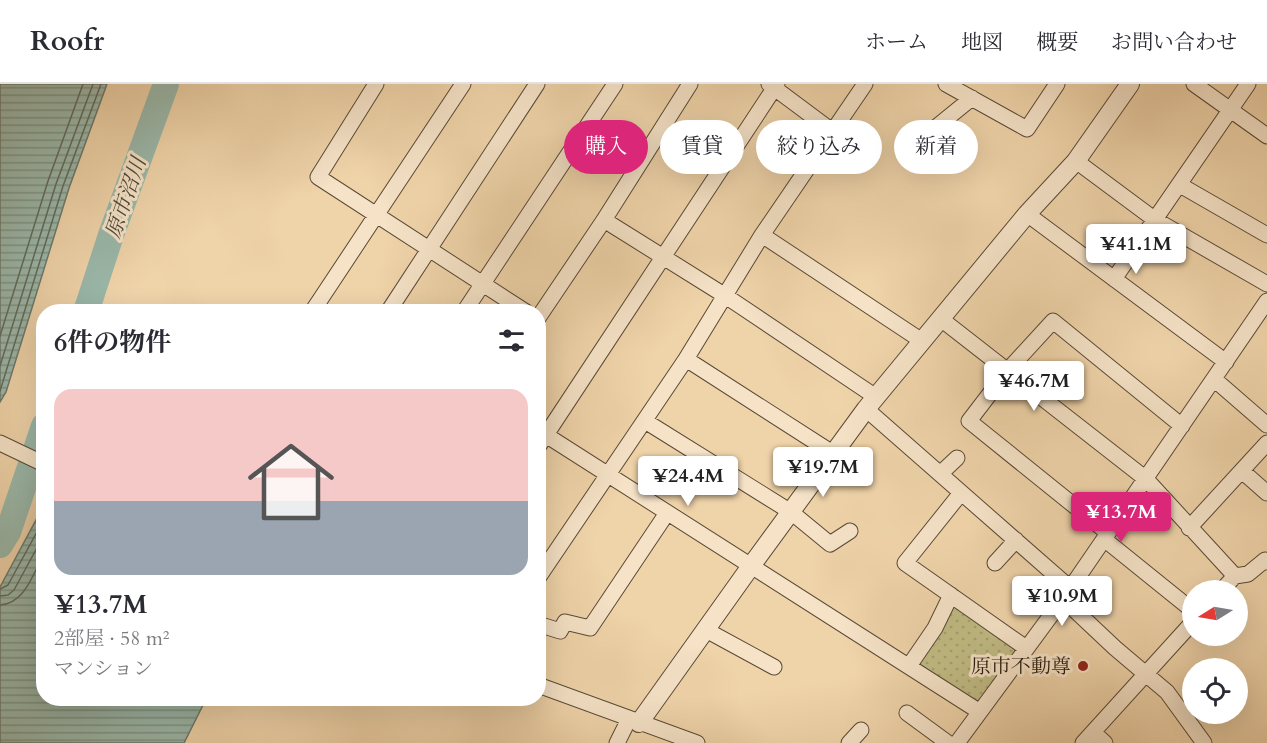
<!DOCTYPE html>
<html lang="ja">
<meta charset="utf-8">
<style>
:root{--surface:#fff;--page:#f2f2f3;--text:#2b2b33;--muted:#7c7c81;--line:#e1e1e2;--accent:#db2777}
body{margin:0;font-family:Cardo,"Noto Serif JP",serif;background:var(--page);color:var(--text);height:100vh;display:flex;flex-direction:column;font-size:22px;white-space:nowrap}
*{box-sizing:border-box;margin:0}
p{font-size:20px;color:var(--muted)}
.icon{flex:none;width:33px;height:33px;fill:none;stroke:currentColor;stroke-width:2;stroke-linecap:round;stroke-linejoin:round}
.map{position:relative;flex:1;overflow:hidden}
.sheet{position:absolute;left:36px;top:220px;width:510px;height:402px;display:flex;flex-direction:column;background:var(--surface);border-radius:24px;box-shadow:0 6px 24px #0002}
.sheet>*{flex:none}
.top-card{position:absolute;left:564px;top:36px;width:570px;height:54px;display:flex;gap:12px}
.needle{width:39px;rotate:259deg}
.fabs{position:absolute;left:1182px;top:496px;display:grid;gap:12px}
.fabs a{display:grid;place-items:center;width:66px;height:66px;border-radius:50%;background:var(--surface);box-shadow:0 6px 24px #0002;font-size:30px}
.price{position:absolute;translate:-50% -51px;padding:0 14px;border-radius:6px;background:#fff;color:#222;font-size:20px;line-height:39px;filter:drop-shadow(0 2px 3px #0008)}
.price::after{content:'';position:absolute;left:50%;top:36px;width:18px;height:14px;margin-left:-9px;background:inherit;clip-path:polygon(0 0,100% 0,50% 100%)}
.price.active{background:var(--accent);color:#fff}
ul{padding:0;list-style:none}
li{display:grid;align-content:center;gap:12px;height:318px;padding:0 18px}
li+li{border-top:2px solid var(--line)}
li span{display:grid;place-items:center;height:186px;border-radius:18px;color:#555}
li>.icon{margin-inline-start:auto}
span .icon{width:108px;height:108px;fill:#fffc;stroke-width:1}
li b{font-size:26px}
h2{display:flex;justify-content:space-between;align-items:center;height:72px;padding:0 18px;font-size:26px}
.chip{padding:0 21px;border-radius:27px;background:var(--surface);box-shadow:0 6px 24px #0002;font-size:21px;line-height:54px}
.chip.active{background:var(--accent);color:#fff}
header{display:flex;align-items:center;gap:36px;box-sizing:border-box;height:84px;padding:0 30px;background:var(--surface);border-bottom:2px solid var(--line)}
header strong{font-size:28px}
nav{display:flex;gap:33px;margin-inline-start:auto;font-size:21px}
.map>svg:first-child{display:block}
</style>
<header>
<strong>Roofr</strong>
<nav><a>ホーム</a><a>地図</a><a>概要</a><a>お問い合わせ</a></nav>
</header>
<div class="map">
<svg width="1267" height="659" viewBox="0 0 1267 659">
<defs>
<pattern id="park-dots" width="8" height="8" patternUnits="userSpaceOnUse" patternTransform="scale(1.5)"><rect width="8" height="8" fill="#c0ba83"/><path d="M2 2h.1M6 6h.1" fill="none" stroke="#a59f70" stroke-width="1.8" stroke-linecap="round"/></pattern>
<pattern id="water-rules" width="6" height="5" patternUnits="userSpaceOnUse" patternTransform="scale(1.5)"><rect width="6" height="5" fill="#9ab8aa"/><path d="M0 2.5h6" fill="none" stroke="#7e9589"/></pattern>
</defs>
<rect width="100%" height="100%" fill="#efd3a9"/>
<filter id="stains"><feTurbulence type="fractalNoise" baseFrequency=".00333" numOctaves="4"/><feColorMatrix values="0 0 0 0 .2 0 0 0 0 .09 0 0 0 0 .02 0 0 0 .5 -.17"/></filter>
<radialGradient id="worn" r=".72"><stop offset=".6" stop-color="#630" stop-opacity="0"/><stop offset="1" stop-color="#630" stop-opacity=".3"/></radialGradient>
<path fill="url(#park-dots)" stroke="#746a48" stroke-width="1.5" d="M955 521 1014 562 1015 568 980 620 920 581V574Z"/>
<path fill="url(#water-rules)" stroke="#6c796c" stroke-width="1.5" d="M0 0H107L69 104 6 308 0 318Z
M43 423 44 615H206L184 659H0V503Z"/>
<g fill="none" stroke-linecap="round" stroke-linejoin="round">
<path stroke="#606a5c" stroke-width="1.5" d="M0 252 48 97 83 0
M0 282 56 100 93 0
M0 307 63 102 101 0
M0 505 8 501 44 435
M0 512 8 511 14 506 44 451
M0 521C25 520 33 489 44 470"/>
<path stroke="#9ab8aa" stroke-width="26" d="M86 228 111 151 166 0
M0 461 8 448 44 342"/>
<g stroke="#594935" stroke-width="17">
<path id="minor" d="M376 0 318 93 526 228
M769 0 832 47
M946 0 1027 45 1057 0
M1194 0 1267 52
M908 66 972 14
M1076 77 1154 135 1267 200
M1180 101 1267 151
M1027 130 1226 278
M604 136 724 211 876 313
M762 151 922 257
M1114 195 1248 0
M312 228 463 0
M388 228 537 0
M464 228 615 0
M538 234 604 136 690 0
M941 235 1146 395 1235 492 1221 507
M686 275 834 370
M1214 295 1267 341
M866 325 1070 504
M645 337 791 428 830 460 850 447
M538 346 980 628
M0 359 44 380
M538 363 777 0
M1242 387 1267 409
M940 390 957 374
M961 409 905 479 1026 564
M1189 444 1267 359
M1108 449 969 337 1008 286 1053 237 1182 342
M1104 455 1192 526
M995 479 1016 456
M1235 492 1248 490 1265 476 1267 478
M538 494 686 275 762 151 865 0
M1063 515 1115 564 1167 608 1204 659
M538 540 560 547 565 538 590 544 667 429
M706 546 774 583
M909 582 935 544 951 511
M538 601 697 659
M907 629 948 659
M1093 648 1105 659
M617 659 629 635
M849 659 861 646
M957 659 1063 515 1267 217
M1083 659 1192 539"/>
</g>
<g stroke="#594935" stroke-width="20">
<path id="tertiary" d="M639 639 751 482 866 325 1027 130 1076 77 1130 0"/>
</g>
<use href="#minor" stroke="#f5e2c7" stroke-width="15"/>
<use href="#tertiary" stroke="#f5e2c7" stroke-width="18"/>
</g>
<circle fill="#8f2418" stroke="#f5e2c7" stroke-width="2" cx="1083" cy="582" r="6"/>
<g text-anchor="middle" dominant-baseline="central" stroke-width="6" stroke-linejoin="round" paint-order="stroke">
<g font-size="20" fill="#271b0e" stroke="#f5e2c7" text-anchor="end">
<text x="1071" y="582">原市不動尊</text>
</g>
<g font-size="21" font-style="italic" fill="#4a4a3d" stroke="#f5e2c7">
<text transform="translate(126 114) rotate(-71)">原市沼川</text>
</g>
</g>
<rect width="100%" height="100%" filter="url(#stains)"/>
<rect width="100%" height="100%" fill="url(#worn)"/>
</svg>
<div class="fabs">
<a><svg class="needle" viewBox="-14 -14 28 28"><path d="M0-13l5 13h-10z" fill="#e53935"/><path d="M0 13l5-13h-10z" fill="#7c7c81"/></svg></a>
<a><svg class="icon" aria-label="locate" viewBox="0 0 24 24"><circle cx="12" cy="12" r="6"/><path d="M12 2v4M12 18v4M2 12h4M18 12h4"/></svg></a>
</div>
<b class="price" style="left:1136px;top:191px">¥41.1M</b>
<b class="price" style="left:1034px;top:328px">¥46.7M</b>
<b class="price" style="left:823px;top:414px">¥19.7M</b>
<b class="price" style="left:688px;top:423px">¥24.4M</b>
<b class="price active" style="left:1121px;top:459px">¥13.7M</b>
<b class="price" style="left:1062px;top:543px">¥10.9M</b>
<div class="top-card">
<a class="chip active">購入</a>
<a class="chip">賃貸</a>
<a class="chip">絞り込み</a>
<a class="chip">新着</a>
</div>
<section class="sheet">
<h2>6件の物件<svg class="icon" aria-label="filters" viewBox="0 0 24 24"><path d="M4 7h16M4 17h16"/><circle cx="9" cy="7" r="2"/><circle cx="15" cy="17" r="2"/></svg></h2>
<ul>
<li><span style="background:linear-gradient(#f6c9c9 60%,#9aa5b1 0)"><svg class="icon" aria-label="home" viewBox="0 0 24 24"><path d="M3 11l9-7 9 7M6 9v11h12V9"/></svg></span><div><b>¥13.7M</b><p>2部屋 · 58 m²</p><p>マンション</p></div></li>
</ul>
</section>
</div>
